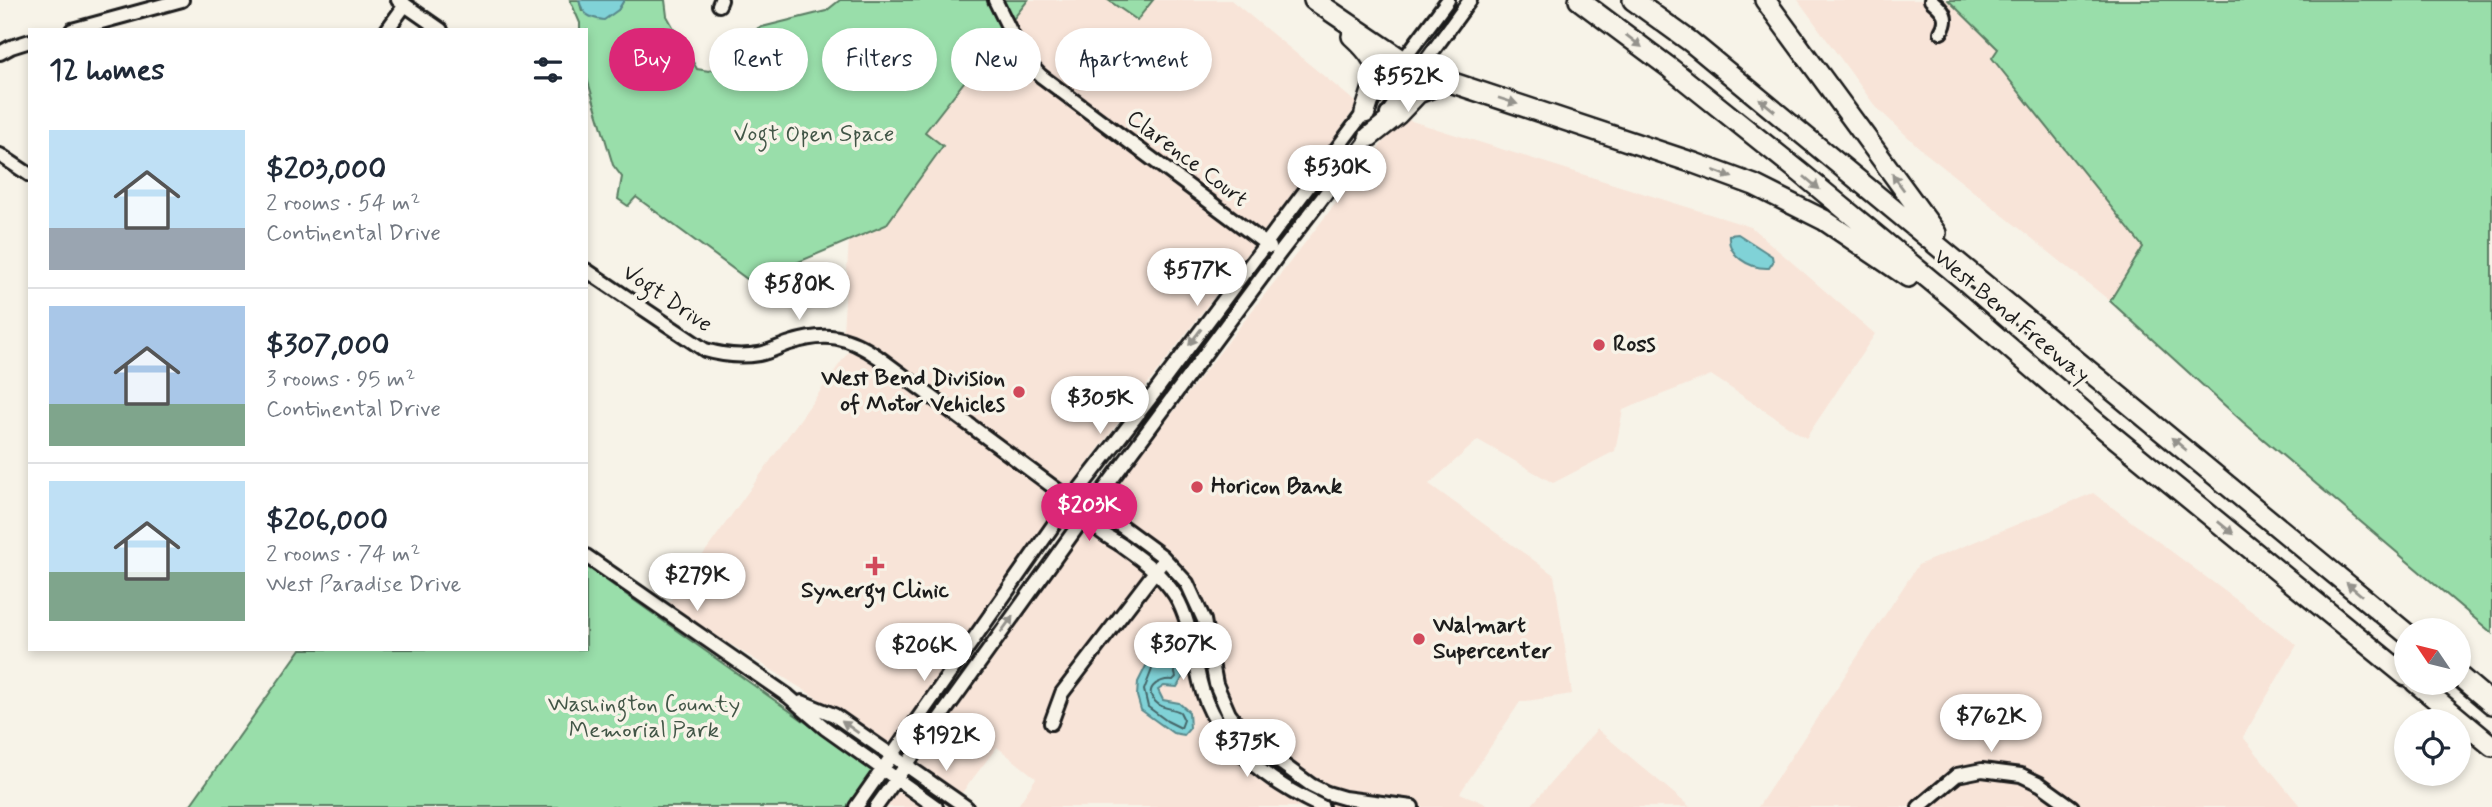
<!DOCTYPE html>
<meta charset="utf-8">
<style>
:root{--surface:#fff;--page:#f2f2f3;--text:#1f2937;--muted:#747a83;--line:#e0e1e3;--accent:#db2777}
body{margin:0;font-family:Mynerve,sans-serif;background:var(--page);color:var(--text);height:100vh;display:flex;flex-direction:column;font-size:26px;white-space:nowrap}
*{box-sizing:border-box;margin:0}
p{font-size:23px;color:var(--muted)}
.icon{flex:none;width:38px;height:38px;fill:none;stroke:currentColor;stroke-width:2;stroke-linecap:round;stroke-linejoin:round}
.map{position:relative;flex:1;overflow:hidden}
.side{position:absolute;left:28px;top:28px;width:560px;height:623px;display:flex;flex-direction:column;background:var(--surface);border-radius:0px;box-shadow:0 4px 10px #0003}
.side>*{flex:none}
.guide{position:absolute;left:609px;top:28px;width:665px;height:63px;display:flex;gap:14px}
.needle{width:46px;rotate:305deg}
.controls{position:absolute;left:2394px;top:618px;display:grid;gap:14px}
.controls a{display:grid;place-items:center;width:77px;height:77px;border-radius:50%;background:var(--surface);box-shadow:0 4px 10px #0003;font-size:35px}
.price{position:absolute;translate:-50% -60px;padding:0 16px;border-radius:24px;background:#fff;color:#222;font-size:23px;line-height:46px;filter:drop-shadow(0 2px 4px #0008)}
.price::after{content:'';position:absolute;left:50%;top:42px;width:21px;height:16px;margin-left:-10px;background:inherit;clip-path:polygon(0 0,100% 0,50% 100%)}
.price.active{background:var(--accent);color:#fff}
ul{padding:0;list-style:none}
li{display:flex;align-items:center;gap:21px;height:175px;padding:0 21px}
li+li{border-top:2px solid var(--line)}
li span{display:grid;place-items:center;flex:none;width:196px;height:140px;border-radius:0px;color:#555}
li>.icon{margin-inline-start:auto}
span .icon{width:84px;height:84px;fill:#fffc;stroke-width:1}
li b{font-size:30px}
h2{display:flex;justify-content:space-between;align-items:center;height:84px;padding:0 21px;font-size:30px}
.tag{padding:0 24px;border-radius:32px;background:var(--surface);box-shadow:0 4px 10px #0003;font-size:24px;line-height:63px}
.tag.active{background:var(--accent);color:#fff}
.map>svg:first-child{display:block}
</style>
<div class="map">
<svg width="2492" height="807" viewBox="0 0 2492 807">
<rect width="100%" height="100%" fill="#f7f3e8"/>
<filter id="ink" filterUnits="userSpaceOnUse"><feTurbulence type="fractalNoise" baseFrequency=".0143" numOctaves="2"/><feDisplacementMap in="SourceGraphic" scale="14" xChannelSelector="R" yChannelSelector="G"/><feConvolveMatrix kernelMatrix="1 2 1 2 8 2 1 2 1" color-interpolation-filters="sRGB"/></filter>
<g filter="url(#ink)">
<path fill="#f8e4d8" d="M1028 0H1108L1137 20 1153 0H1231L1358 104 1327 148 1090 460 900 736 895 740 888 742 667 605 859 337 843 331 849 240 886 224 943 147 924 133Z
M1798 0H1948L1999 49 1992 58 2143 247 2110 301 1923 151 1875 106Z
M1402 118 1751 227 1875 334 1806 438 1711 375 1623 410 1615 451 1553 483 1478 440 1429 484 1554 575 1572 694 1520 702 1460 793 1493 807H1017L1036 778 997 747 961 794 918 764 1108 496Z
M2093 493 2297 645 2243 737 2301 807H1758L1918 565Z
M1597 729 1690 807H1530Z
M902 792 909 795 926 807H882L893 794Z"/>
<path fill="#99deaa" stroke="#5a7d63" stroke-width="2" d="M570 0H579L582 11 618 10 624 0H665L667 16 697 69 709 71 735 58 758 28 826 11 840 0H1028L925 132 943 146 886 225 751 282 636 197 628 206 618 199 622 177 613 165 586 75V30H580V23Z
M1108 0H1153L1137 20Z
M1948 0H2492V633L2243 422 2110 301 2143 247 1992 58 1998 49Z
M586 566 874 771 848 807H189L301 649H586Z"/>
<path fill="#80d2d7" stroke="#58898c" stroke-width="2" d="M579 0H624L618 10 604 20C589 18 583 15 579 0Z
M1738 234 1772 256 1773 262 1769 268C1749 269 1727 255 1729 235Z
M1159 628 1168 631 1176 650 1183 677 1177 687 1164 686 1158 690 1163 700 1179 703 1189 712 1190 728 1184 735 1173 733 1141 710 1137 696 1138 682 1150 658 1145 643Z"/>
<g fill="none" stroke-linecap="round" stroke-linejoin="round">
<path stroke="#446567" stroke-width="2" d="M1159 637H1163L1166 641 1176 677 1173 680C1157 678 1141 691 1158 704 1164 709 1173 708 1180 712L1184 720 1181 728 1167 721 1148 707 1144 690 1156 659 1153 645Z"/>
<g stroke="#1c1c1c" stroke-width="18">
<path id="minor" d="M398 0 441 30
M995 0 1024 59 1041 76 1270 247
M1931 0C1943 10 1950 17 1941 32
M719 5 721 0
M72 30 182 0
M387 30 405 5
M0 53 11 47 30 41
M1387 114 1470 0
M0 155 30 175
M586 270 705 350C722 355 741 357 759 354 770 352 780 346 790 343 826 331 848 336 878 357L1087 512C1091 518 1094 525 1099 530 1105 536 1114 540 1121 545 1142 560 1161 573 1175 595 1191 621 1193 653 1200 682 1214 742 1268 782 1322 807
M1087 512 1109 517 1162 556 1187 583 1204 620 1216 684 1229 714 1248 739 1311 785 1327 793 1344 798 1412 807
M586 556 788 696 825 728 936 807
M802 702 834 715 966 807
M1051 723 1062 693 1160 565
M856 807 1071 500 1155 392 1448 0
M876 807 1103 491 1279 254 1374 131
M1919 807 1957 775 1982 770 2021 775 2040 784 2072 807"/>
</g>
<g stroke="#1c1c1c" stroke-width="24">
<path id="highway" d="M1314 0 1420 72 1694 163 1754 185 1824 220 1908 277
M1579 0 1670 68 1801 173 1952 298 2097 423 2406 676
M1633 0 1691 42 2406 633
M1765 0 1936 233
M1352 36C1386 67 1377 73 1365 113
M1369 137 1398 114 1418 93 1448 81
M2459 676 2492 704
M2415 682 2492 746"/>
</g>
<use href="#minor" stroke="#f7f3e8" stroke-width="12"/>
<use href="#highway" stroke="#f7f3e8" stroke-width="19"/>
</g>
<defs><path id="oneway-solid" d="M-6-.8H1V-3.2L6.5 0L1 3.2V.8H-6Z" transform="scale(1.75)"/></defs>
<g fill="#94928c">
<use href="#oneway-solid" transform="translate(1634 41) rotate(38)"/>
<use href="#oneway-solid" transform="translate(1508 101) rotate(18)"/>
<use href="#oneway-solid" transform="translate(1767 105) rotate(-141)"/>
<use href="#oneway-solid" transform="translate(1723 174) rotate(21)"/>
<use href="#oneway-solid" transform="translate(1898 182) rotate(-126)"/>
<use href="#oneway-solid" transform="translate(1812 183) rotate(40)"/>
<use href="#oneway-solid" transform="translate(1195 337) rotate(127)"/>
<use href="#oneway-solid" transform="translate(2179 444) rotate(-140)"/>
<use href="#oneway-solid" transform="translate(2226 528) rotate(39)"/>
<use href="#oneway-solid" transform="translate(2354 589) rotate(-140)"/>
<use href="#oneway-solid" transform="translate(1007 624) rotate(-54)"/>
<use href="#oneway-solid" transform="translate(850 727) rotate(-145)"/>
</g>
</g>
<g fill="#d1495b" stroke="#f7f3e8" stroke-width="2.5">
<circle cx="1599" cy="345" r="7"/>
<circle cx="1019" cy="392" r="7"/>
<circle cx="1197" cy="487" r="7"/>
<path d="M871.5 555.5h7v7h7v7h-7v7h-7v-7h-7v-7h7z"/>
<circle cx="1419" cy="639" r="7"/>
</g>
<g text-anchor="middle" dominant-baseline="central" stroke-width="7" stroke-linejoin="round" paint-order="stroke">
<g font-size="23" fill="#425647" stroke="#f7f3e8">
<text x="814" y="135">Vogt Open Space</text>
<text x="644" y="705">Washington County<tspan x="644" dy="26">Memorial Park</tspan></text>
</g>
<g font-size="23" fill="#1c1c1c" stroke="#f7f3e8">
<text transform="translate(1187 159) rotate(37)">Clarence Court</text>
<text transform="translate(667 299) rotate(34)">Vogt Drive</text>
<text transform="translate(2011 317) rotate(40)">West Bend Freeway</text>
</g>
<g font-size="23" font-weight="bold" fill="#1c1c1c" stroke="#f7f3e8" text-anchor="start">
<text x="1613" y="345">Ross</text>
<text x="1005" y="379" text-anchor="end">West Bend Division<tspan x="1005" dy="26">of Motor Vehicles</tspan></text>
<text x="1211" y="487">Horicon Bank</text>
<text x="875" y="591" text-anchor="middle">Synergy Clinic</text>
<text x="1433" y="626">Walmart<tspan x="1433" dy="26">Supercenter</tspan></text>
</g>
</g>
</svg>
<div class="controls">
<a><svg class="needle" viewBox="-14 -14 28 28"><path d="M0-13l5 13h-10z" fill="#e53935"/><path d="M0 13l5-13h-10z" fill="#747a83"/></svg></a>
<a><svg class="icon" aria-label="locate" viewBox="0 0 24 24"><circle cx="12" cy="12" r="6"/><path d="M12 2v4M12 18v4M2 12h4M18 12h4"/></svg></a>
</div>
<b class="price" style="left:1408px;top:114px">$552K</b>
<b class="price" style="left:1337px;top:205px">$530K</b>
<b class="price" style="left:1197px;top:308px">$577K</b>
<b class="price" style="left:799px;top:322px">$580K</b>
<b class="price" style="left:1100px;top:436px">$305K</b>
<b class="price active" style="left:1089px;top:543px">$203K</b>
<b class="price" style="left:697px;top:613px">$279K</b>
<b class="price" style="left:1183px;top:682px">$307K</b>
<b class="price" style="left:924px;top:683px">$206K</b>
<b class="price" style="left:1991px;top:754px">$762K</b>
<b class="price" style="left:946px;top:773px">$192K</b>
<b class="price" style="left:1247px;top:779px">$375K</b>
<div class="guide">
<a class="tag active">Buy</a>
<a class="tag">Rent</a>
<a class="tag">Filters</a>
<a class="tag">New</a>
<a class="tag">Apartment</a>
</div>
<section class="side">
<h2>12 homes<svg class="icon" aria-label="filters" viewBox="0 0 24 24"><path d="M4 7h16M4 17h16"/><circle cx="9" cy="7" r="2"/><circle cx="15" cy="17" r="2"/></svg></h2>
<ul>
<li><span style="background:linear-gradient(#bfe0f5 70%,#9aa5b1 0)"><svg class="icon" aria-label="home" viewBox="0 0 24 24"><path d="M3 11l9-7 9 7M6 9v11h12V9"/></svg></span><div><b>$203,000</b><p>2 rooms · 54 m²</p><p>Continental Drive</p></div></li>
<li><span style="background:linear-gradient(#a9c7e8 70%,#7fa58c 0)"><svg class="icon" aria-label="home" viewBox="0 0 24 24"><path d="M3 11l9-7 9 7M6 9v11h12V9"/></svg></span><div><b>$307,000</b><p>3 rooms · 95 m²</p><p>Continental Drive</p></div></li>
<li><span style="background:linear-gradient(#bfe0f5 65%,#7fa58c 0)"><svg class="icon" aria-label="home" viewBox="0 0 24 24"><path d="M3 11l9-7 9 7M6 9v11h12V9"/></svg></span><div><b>$206,000</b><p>2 rooms · 74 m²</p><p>West Paradise Drive</p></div></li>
</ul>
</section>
</div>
